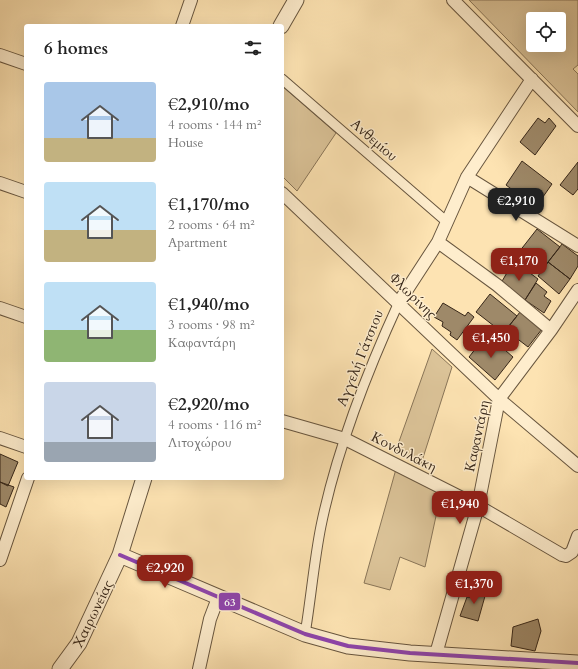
<!DOCTYPE html>
<meta charset="utf-8">
<style>
:root{--surface:#fff;--page:#f2f2f2;--text:#222;--muted:#767676;--accent:#8f2418}
body{margin:0;font-family:Cardo,serif;background:var(--page);color:var(--text);height:100vh;display:flex;flex-direction:column;font-size:15px;white-space:nowrap}
*{box-sizing:border-box;margin:0}
p{font-size:13px;color:var(--muted)}
.icon{flex:none;width:22px;height:22px;fill:none;stroke:currentColor;stroke-width:2;stroke-linecap:round;stroke-linejoin:round}
.map{position:relative;flex:1;overflow:hidden}
.details{position:absolute;left:24px;top:24px;width:260px;height:456px;display:flex;flex-direction:column;background:var(--surface);border-radius:4px;box-shadow:0 4px 16px #0002}
.details>*{flex:none}
.fabs{position:absolute;left:526px;top:12px;display:grid;gap:8px}
.fabs a{display:grid;place-items:center;width:40px;height:40px;border-radius:4px;background:var(--surface);box-shadow:0 4px 16px #0002;font-size:20px}
.price{position:absolute;translate:-50% -34px;padding:0 9px;border-radius:8px;background:var(--accent);color:#fff;font-size:13px;line-height:26px;filter:drop-shadow(0 1px 2px #0008)}
.price::after{content:'';position:absolute;left:50%;top:24px;width:12px;height:9px;margin-left:-6px;background:inherit;clip-path:polygon(0 0,100% 0,50% 100%)}
.price.on{background:#222;color:#fff}
ul{padding:0;list-style:none}
li{display:flex;align-items:center;gap:12px;height:100px;padding:0 20px}
li span{display:grid;place-items:center;flex:none;width:112px;height:80px;border-radius:4px;color:#555}
li>.icon{margin-inline-start:auto}
span .icon{width:48px;height:48px;fill:#fffc;stroke-width:1}
li b{font-size:17px}
h2{display:flex;justify-content:space-between;align-items:center;height:48px;padding:0 20px;font-size:17px}
.map>svg:first-child{display:block}
</style>
<div class="map">
<svg width="578" height="669" viewBox="0 0 578 669">
<rect width="100%" height="100%" fill="#fde3b2"/>
<filter id="stains"><feTurbulence type="fractalNoise" baseFrequency=".005" numOctaves="4"/><feColorMatrix values="0 0 0 0 .2 0 0 0 0 .09 0 0 0 0 .02 0 0 0 .5 -.17"/></filter>
<radialGradient id="worn" r=".72"><stop offset=".6" stop-color="#630" stop-opacity="0"/><stop offset="1" stop-color="#630" stop-opacity=".3"/></radialGradient>
<path fill="#dbc398" stroke="#897558" fill-rule="evenodd" d="M469 0H578V65L573 69 578 74V112ZM533 19H559V45H533Z
M282 86 336 133 297 191 282 176Z
M432 349 452 367 421 464 396 450Z
M396 469 441 493 425 567 400 557 390 590 364 583Z"/>
<path fill="#9e8969" stroke="#372719" d="M538 118 545 123 549 118 556 126 535 155 520 142Z
M522 161 552 184 538 204 524 193 522 197 506 185Z
M578 162V189L573 195 560 185Z
M537 229 560 247 541 271 519 252Z
M562 244 578 256V266L570 279 548 262Z
M548 262 570 279 559 294 538 276Z
M512 264 524 272 526 270 538 279 525 300 501 283Z
M536 283 547 292 544 296 551 301 544 313 525 300Z
M490 294 517 316 503 333 476 312Z
M443 303 465 316 468 312 474 317 457 340 450 335 451 332 442 326 443 322 434 317Z
M520 312 542 329 528 347 506 330Z
M480 343 491 351 497 343 513 357 495 380 469 357Z
M0 454 18 462 8 486 0 482Z
M0 482 14 487 6 507 0 504Z
M477 587 487 589 478 621 460 616 467 597 474 598Z
M538 619 541 631 535 651 511 646 513 627Z"/>
<g fill="none" stroke-linecap="round" stroke-linejoin="round">
<g stroke="#68563f" stroke-width="11">
<path id="pedestrian" d="M282 79 447 222
M305 634C311 598 314 561 321 526 337 448 366 374 399 302"/>
</g>
<g stroke="#68563f" stroke-width="14">
<path id="minor" d="M453 0 578 126
M182 26 191 0
M0 55 26 64
M467 177 578 246
M0 183 26 192
M282 193 499 399 578 466
M438 242 497 285 551 330
M399 302 438 242 467 177 532 79
M0 308 26 317
M282 421 345 439 478 506 562 555 566 556 572 552 578 536
M0 438 26 447
M0 560 28 478
M436 654 478 506 499 399 551 330 578 290
M199 669 210 619 218 598"/>
</g>
<g stroke="#68563f" stroke-width="17">
<path id="tertiary" d="M281 26 296 0
M120 555 305 634 348 646 410 653 578 663
M60 669 79 643 120 555 144 478"/>
</g>
<use href="#pedestrian" stroke="#feedcd" stroke-width="9"/>
<use href="#minor" stroke="#feedcd" stroke-width="12"/>
<use href="#tertiary" stroke="#feedcd" stroke-width="15"/>
<g stroke="#feedcd" stroke-width="7">
<path id="bus-1" d="M120 555 305 634 348 646 410 653 578 663"/>
</g>
<use href="#bus-1" stroke="#8e44ad" stroke-width="4"/>
</g>
<g text-anchor="middle" dominant-baseline="central" stroke-width="3" stroke-linejoin="round" paint-order="stroke">
<g font-size="14" fill="#372719" stroke="#feedcd">
<text transform="translate(374 140) rotate(41)">Ανθεμίου</text>
<text transform="translate(413 296) rotate(44)">Φλωρίνης</text>
<text transform="translate(360 358) rotate(-68)">Αγγελή Γάτσιου</text>
<text transform="translate(477 436) rotate(-78)">Καφαντάρη</text>
<text transform="translate(404 452) rotate(27)">Κονδυλάκη</text>
<text transform="translate(93 614) rotate(-64)">Χαιρωνείας</text>
</g>
</g>
<rect stroke="#feedcd" stroke-width="1.5" x="218" y="592" width="23" height="19" rx="4" fill="#8e44ad"/>
<g font-size="11" text-anchor="middle" font-weight="bold" fill="#fff">
<text x="230" y="606">63</text>
</g>
<rect width="100%" height="100%" filter="url(#stains)"/>
<rect width="100%" height="100%" fill="url(#worn)"/>
</svg>
<div class="fabs">
<a><svg class="icon" aria-label="locate" viewBox="0 0 24 24"><circle cx="12" cy="12" r="6"/><path d="M12 2v4M12 18v4M2 12h4M18 12h4"/></svg></a>
</div>
<b class="price on" style="left:516px;top:222px">€2,910</b>
<b class="price" style="left:519px;top:282px">€1,170</b>
<b class="price" style="left:491px;top:359px">€1,450</b>
<b class="price" style="left:460px;top:525px">€1,940</b>
<b class="price" style="left:165px;top:589px">€2,920</b>
<b class="price" style="left:474px;top:605px">€1,370</b>
<section class="details">
<h2>6 homes<svg class="icon" aria-label="filters" viewBox="0 0 24 24"><path d="M4 7h16M4 17h16"/><circle cx="9" cy="7" r="2"/><circle cx="15" cy="17" r="2"/></svg></h2>
<ul>
<li><span style="background:linear-gradient(#a9c7e8 70%,#c2b280 0)"><svg class="icon" aria-label="home" viewBox="0 0 24 24"><path d="M3 11l9-7 9 7M6 9v11h12V9"/></svg></span><div><b>€2,910/mo</b><p>4 rooms · 144 m²</p><p>House</p></div></li>
<li><span style="background:linear-gradient(#bfe0f5 60%,#c2b280 0)"><svg class="icon" aria-label="home" viewBox="0 0 24 24"><path d="M3 11l9-7 9 7M6 9v11h12V9"/></svg></span><div><b>€1,170/mo</b><p>2 rooms · 64 m²</p><p>Apartment</p></div></li>
<li><span style="background:linear-gradient(#bfe0f5 60%,#8fb573 0)"><svg class="icon" aria-label="home" viewBox="0 0 24 24"><path d="M3 11l9-7 9 7M6 9v11h12V9"/></svg></span><div><b>€1,940/mo</b><p>3 rooms · 98 m²</p><p>Καφαντάρη</p></div></li>
<li><span style="background:linear-gradient(#c9d6e8 75%,#9aa5b1 0)"><svg class="icon" aria-label="home" viewBox="0 0 24 24"><path d="M3 11l9-7 9 7M6 9v11h12V9"/></svg></span><div><b>€2,920/mo</b><p>4 rooms · 116 m²</p><p>Λιτοχώρου</p></div></li>
</ul>
</section>
</div>
